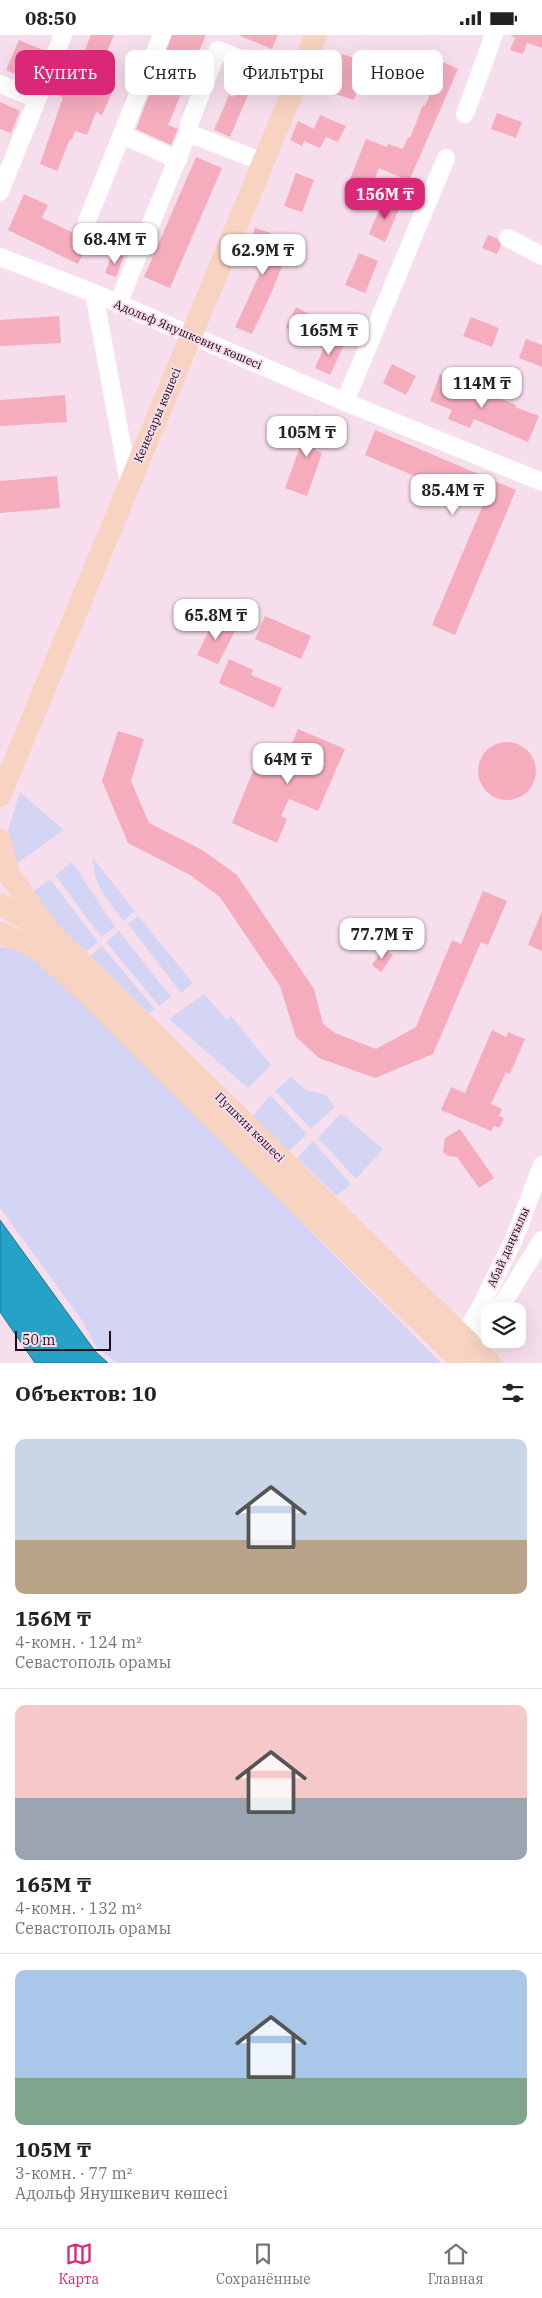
<!DOCTYPE html>
<html lang="ru">
<meta charset="utf-8">
<style>
:root{--surface:#fff;--page:#f2f2f2;--text:#222;--muted:#767676;--line:#e0e0e0;--accent:#db2777}
body{margin:0;font-family:"IBM Plex Serif",serif;background:var(--page);color:var(--text);height:100vh;display:flex;flex-direction:column;font-size:19px;white-space:nowrap}
*{box-sizing:border-box;margin:0}
p{font-size:16px;color:var(--muted)}
.icon{flex:none;width:28px;height:28px;fill:none;stroke:currentColor;stroke-width:2;stroke-linecap:round;stroke-linejoin:round}
.map{position:relative;height:1328px;overflow:hidden}
.drawer{display:flex;flex-direction:column;background:var(--surface);flex:1}
.drawer>*{flex:none}
.banner{position:absolute;left:15px;top:15px;width:512px;height:45px;display:flex;gap:10px}
.fabs{position:absolute;left:481px;top:1268px;display:grid;gap:10px}
.fabs a{display:grid;place-items:center;width:45px;height:45px;border-radius:10px;background:var(--surface);box-shadow:0 5px 20px #0002;font-size:25px}
.scale{position:absolute;left:15px;bottom:12px;width:96px;box-sizing:border-box;padding-left:5px;border:2px solid #200b18;border-top:0;font-size:14px;line-height:18px;white-space:nowrap;color:#200b18;-webkit-text-stroke:4px #f7deec;paint-order:stroke}
.price{position:absolute;translate:-50% -42px;padding:0 11px;border-radius:10px;background:#fff;color:#222;font-size:16px;line-height:32px;filter:drop-shadow(0 1px 2px #0008)}
.price::after{content:'';position:absolute;left:50%;top:30px;width:15px;height:11px;margin-left:-8px;background:inherit;clip-path:polygon(0 0,100% 0,50% 100%)}
.price.current{background:var(--accent);color:#fff}
ul{padding:0;list-style:none}
li{display:grid;align-content:center;gap:10px;height:265px;padding:0 15px}
li+li{border-top:1px solid var(--line)}
li span{display:grid;place-items:center;height:155px;border-radius:10px;color:#555}
li>.icon{margin-inline-start:auto}
span .icon{width:90px;height:90px;fill:#fffc;stroke-width:1}
li b{font-size:21px}
h2{display:flex;justify-content:space-between;align-items:center;height:60px;padding:0 15px;font-size:21px}
.chip{padding:0 18px;border-radius:10px;background:var(--surface);box-shadow:0 5px 20px #0002;font-size:18px;line-height:45px}
.chip.current{background:var(--accent);color:#fff}
.status{display:flex;justify-content:space-between;align-items:center;height:35px;padding:0 25px;background:var(--surface);direction:ltr}
.status svg{height:14px;fill:currentColor}
.dock{display:flex;justify-content:space-around;align-items:center;height:70px;border-top:1px solid var(--line);background:var(--surface);font-size:14px;color:var(--muted)}
.dock a{display:grid;justify-items:center;gap:2px}
.dock .current{color:var(--accent)}
.map>svg:first-child{display:block}
</style>
<div class="status"><b>08:50</b><svg viewBox="0 0 49 12"><path d="M0 12V9h3v3zM5 12V6h3v6zM10 12V3h3v9zM15 12V0h3v12zM26 1h20v11H26zM47 4h2v5h-2z"/></svg></div>
<div class="map">
<svg width="542" height="1328" viewBox="0 0 542 1328">
<rect width="100%" height="100%" fill="#f7deec"/>
<path fill="#d4d5f5" d="M20 757 64 795 12 832 6 812 9 792Z
M93 823 135 876 123 886C108 864 93 851 93 823Z
M72 827 115 892 101 902 55 840Z
M50 844 98 907 84 918 27 861Z
M138 881 193 948 181 958 128 889Z
M119 896 171 962 159 971 106 907Z
M102 911 155 974 148 979 89 922Z
M0 912 34 916 441 1328H117L97 1313 81 1284 0 1173Z
M204 959 227 985 231 981 271 1030 248 1053 169 984Z
M291 1042 306 1055 326 1060 335 1072 311 1094 275 1056Z
M270 1060 307 1099 289 1116 253 1081Z
M341 1078 383 1114 356 1144 318 1103Z
M313 1106 351 1149 337 1161 297 1123Z"/>
<path fill="#27a2c7" stroke="#257592" d="M0 1185 95 1316 108 1328H35L0 1277Z"/>
<path fill="#f5adbe" d="M91 0H114L95 45 114 53 102 80 96 77 87 100 75 96 72 105 70 104 57 136 40 129 63 62 59 61 71 34 76 37Z
M172 0H206L168 90 178 94 171 110 136 94Z
M238 0H278L272 14Z
M510 0H542V13L527 8 523 19 510 15 515 3Z
M19 5 43 15 31 46 6 35Z
M342 19 367 27 354 65 329 57Z
M443 27 458 34 409 146 379 133 370 156 375 158 372 167 345 157 366 104 387 112 388 109 403 114 408 102 410 103 423 70 425 71Z
M238 50 250 55 230 102 214 95 229 60 233 62Z
M0 67 20 76 11 98 0 94Z
M497 78 522 87 516 103 491 94Z
M320 80 346 91 338 107 326 102 320 113 304 106 302 111 290 105 298 86 314 94Z
M196 122 222 133 170 253 144 242Z
M296 138 314 145 302 177 284 171Z
M24 159 48 170 42 183 90 206 78 229 8 195Z
M384 163 401 170 385 207 369 199Z
M255 193 271 198 270 200 291 208 273 254 252 299 235 292 263 232 261 231 263 224 246 218Z
M488 200 498 204 501 210 497 219 482 213Z
M113 217 124 221 116 242 105 238Z
M359 218 378 226 365 258 345 250Z
M296 272 315 282 304 305 291 298 286 292Z
M59 281 61 308 0 311V285Z
M471 282 499 293 492 312 463 301Z
M328 303 344 310 330 340 315 333Z
M526 304 542 310V332L519 323Z
M392 329 416 341 406 360 383 348Z
M440 339 516 370 515 372 539 381 528 407 474 384 470 393 448 384 452 375 430 366Z
M65 360 67 387 0 391V365Z
M316 380 330 387 315 415 322 418 307 461 285 453 301 409Z
M375 395 516 455 455 600 432 590 483 470 365 420Z
M57 441 60 473 0 478V446Z
M265 581 311 601 301 624 255 604Z
M215 583 236 594 218 629 197 620Z
M229 624 253 635 251 640 282 653 274 673 219 648Z
M298 694 345 714 318 776 289 764 281 781 287 784 277 808 232 788 260 719 283 729Z
M118 696 144 704 131 746 149 788 204 816 237 840 314 954 323 989 335 998 376 1014 416 992 452 905 461 909 483 856 507 866 488 910 481 907 433 1019 375 1043 319 1023 296 1002 280 951 220 862 190 840 128 808 102 746Z
M478 736a29 29 0 1 1 58 0a29 29 0 1 1-58 0Z
M542 876V916L528 910Z
M383 914 393 920 381 937 372 930Z
M492 995 506 1002 508 997 525 1004 510 1039 506 1037 491 1069 502 1074 499 1081 504 1083 499 1093 494 1091 491 1096 441 1075 451 1052 465 1058Z
M460 1094 494 1143 479 1153 457 1122 448 1121 443 1117 445 1103Z"/>
<g fill="none" stroke-linecap="round" stroke-linejoin="round">
<path stroke="#fff" stroke-width="18" d="M0 49 37 64
M465 79 494 0
M123 100 178 125
M263 127 188 98 189 89 218 15 297 46
M0 157 63 0
M87 186 162 0
M508 203 542 221
M0 222 94 258 345 367 542 447
M94 258 129 448
M118 269 188 98
M345 367 446 123
M498 1276 542 1205
M456 1311 479 1275 514 1204 542 1130
M466 1321 490 1288"/>
<path stroke="#f8d3c2" stroke-width="22" d="M0 761 316 0
M0 805 9 839 46 892
M0 869 51 898 490 1328
M0 898 36 912 97 968 304 1174 463 1328"/>
</g>
<g text-anchor="middle" dominant-baseline="central" stroke-width="4" stroke-linejoin="round" paint-order="stroke">
<g font-size="12" fill="#200b18" stroke="#f7deec">
<text transform="translate(188 299) rotate(23)">Адольф Янушкевич көшесі</text>
<text transform="translate(157 380) rotate(-67)">Кенесары көшесі</text>
<text transform="translate(250 1092) rotate(45)">Пушкин көшесі</text>
<text transform="translate(508 1212) rotate(-66)">Абай даңғылы</text>
</g>
</g>
</svg>
<div class="fabs">
<a><svg class="icon" aria-label="layers" viewBox="0 0 24 24"><path d="M12 4l9 5-9 5-9-5zM3 14l9 5 9-5"/></svg></a>
</div>
<div class="scale">50 m</div>
<b class="price current" style="left:385px;top:185px">156M ₸</b>
<b class="price" style="left:115px;top:230px">68.4M ₸</b>
<b class="price" style="left:263px;top:241px">62.9M ₸</b>
<b class="price" style="left:329px;top:321px">165M ₸</b>
<b class="price" style="left:482px;top:374px">114M ₸</b>
<b class="price" style="left:307px;top:423px">105M ₸</b>
<b class="price" style="left:453px;top:481px">85.4M ₸</b>
<b class="price" style="left:216px;top:606px">65.8M ₸</b>
<b class="price" style="left:288px;top:750px">64M ₸</b>
<b class="price" style="left:382px;top:925px">77.7M ₸</b>
<div class="banner">
<a class="chip current">Купить</a>
<a class="chip">Снять</a>
<a class="chip">Фильтры</a>
<a class="chip">Новое</a>
</div>
</div>
<section class="drawer">
<h2>Объектов: 10<svg class="icon" aria-label="filters" viewBox="0 0 24 24"><path d="M4 7h16M4 17h16"/><circle cx="9" cy="7" r="2"/><circle cx="15" cy="17" r="2"/></svg></h2>
<ul>
<li><span style="background:linear-gradient(#c9d6e8 65%,#b9a48a 0)"><svg class="icon" aria-label="home" viewBox="0 0 24 24"><path d="M3 11l9-7 9 7M6 9v11h12V9"/></svg></span><div><b>156M ₸</b><p>4-комн. · 124 m²</p><p>Севастополь орамы</p></div></li>
<li><span style="background:linear-gradient(#f6c9c9 60%,#9aa5b1 0)"><svg class="icon" aria-label="home" viewBox="0 0 24 24"><path d="M3 11l9-7 9 7M6 9v11h12V9"/></svg></span><div><b>165M ₸</b><p>4-комн. · 132 m²</p><p>Севастополь орамы</p></div></li>
<li><span style="background:linear-gradient(#a9c7e8 70%,#7fa58c 0)"><svg class="icon" aria-label="home" viewBox="0 0 24 24"><path d="M3 11l9-7 9 7M6 9v11h12V9"/></svg></span><div><b>105M ₸</b><p>3-комн. · 77 m²</p><p>Адольф Янушкевич көшесі</p></div></li>
</ul>
</section>
<nav class="dock">
<a class="current"><svg class="icon" aria-label="map" viewBox="0 0 24 24"><path d="M3 6l6-2 6 2 6-2v14l-6 2-6-2-6 2zM9 4v14M15 6v14"/></svg>Карта</a>
<a><svg class="icon" aria-label="saved" viewBox="0 0 24 24"><path d="M7 4h10v16l-5-4-5 4z"/></svg>Сохранённые</a>
<a><svg class="icon" aria-label="home" viewBox="0 0 24 24"><path d="M3 11l9-7 9 7M6 9v11h12V9"/></svg>Главная</a>
</nav>
